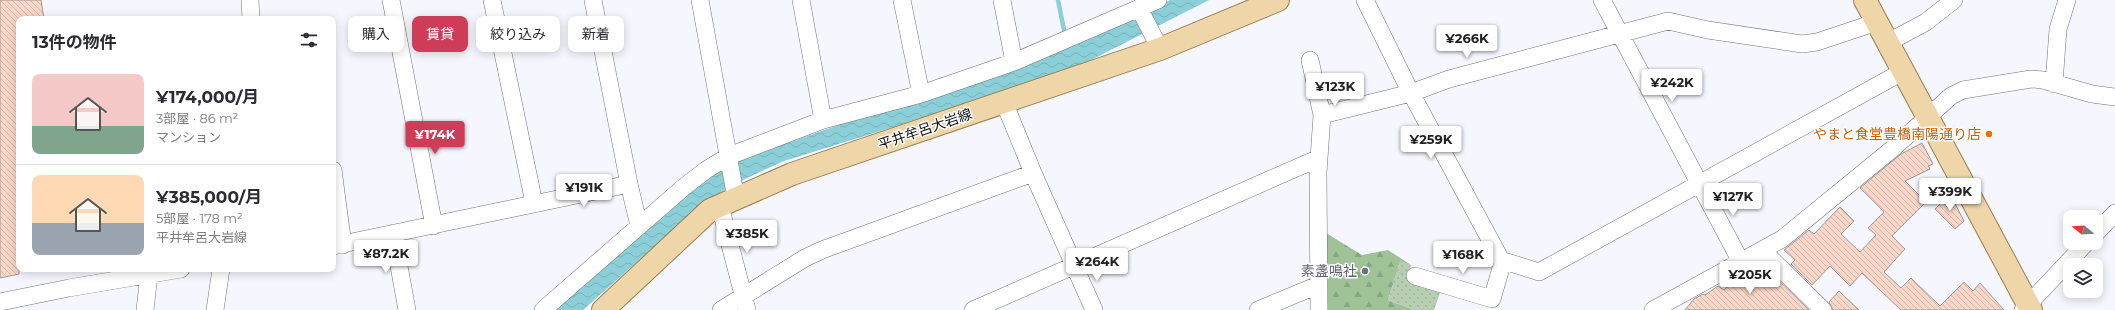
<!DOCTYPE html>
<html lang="ja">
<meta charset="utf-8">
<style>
:root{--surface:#fff;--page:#f2f2f3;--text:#2b2b33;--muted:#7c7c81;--line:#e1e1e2;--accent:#cd3d5a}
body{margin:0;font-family:Montserrat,"Noto Sans JP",sans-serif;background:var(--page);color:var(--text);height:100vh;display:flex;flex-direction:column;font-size:15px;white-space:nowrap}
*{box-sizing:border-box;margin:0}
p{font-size:13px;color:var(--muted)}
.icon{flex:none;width:22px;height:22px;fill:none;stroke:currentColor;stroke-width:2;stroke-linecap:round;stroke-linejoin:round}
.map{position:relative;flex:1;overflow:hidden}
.details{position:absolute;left:16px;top:16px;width:320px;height:256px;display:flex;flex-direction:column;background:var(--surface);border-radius:8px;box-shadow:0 2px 10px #0003}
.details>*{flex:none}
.banner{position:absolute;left:348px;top:16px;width:380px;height:36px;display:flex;gap:8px}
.needle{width:26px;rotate:288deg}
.controls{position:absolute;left:2063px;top:210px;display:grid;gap:8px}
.controls a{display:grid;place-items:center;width:40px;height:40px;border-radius:8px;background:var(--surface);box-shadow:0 2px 10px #0003;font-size:20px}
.price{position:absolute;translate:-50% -34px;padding:0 9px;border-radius:4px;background:#fff;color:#222;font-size:13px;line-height:26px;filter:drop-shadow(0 1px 2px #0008)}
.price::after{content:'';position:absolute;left:50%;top:24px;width:12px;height:9px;margin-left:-6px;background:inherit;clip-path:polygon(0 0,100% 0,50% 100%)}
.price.on{background:var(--accent);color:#fff}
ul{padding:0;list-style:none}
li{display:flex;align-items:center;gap:12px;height:100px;padding:0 16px}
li+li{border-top:1px solid var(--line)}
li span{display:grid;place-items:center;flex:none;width:112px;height:80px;border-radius:8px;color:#555}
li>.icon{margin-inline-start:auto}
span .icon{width:48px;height:48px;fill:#fffc;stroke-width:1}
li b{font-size:17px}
h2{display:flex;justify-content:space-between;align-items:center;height:48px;padding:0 16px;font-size:17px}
.chip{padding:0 14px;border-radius:8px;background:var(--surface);box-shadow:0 2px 10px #0003;font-size:14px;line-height:36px}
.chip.on{background:var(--accent);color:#fff}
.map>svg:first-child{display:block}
</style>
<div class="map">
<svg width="2115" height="310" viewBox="0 0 2115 310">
<defs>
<pattern id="forest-firs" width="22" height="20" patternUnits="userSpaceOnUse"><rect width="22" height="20" fill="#9fc297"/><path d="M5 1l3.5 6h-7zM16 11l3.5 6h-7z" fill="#88a681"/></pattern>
<pattern id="park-dots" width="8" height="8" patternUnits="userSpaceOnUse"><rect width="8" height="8" fill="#b8ceb2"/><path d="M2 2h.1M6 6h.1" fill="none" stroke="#9db098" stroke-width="1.8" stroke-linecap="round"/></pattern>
<pattern id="water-waves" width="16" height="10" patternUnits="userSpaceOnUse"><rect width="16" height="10" fill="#8bd0d8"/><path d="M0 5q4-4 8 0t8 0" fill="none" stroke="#77b2b8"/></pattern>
<pattern id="building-back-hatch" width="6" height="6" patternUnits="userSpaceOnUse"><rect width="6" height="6" fill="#f8d7c8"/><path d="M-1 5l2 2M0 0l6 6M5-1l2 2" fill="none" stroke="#d4b8ab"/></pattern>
</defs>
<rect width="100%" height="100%" fill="#f6f6fe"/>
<path fill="url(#forest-firs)" d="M1326 233 1362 255 1388 250 1411 265 1400 262 1388 300 1415 310H1322Z"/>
<path fill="url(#park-dots)" d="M1400 261 1411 265 1407 278 1441 290 1434 310H1415L1388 300Z"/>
<path fill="url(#water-waves)" d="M1170 0H1209L1089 61 951 109 784 161 749 177 723 191 695 210 583 310H553L700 182 739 160 1110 29Z"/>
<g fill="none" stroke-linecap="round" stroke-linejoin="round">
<path stroke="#8bd0d8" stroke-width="4.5" d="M1058 0 1064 30"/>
</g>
<path fill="url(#building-back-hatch)" stroke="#9f9895" d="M0 0H41L44 19H19V274L0 278Z
M1922 143 1933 164 1928 166 1930 169 1905 181 1926 202 1892 236 1905 249 1884 272 1901 288 1911 278 1940 306 1964 282 1973 291 1980 283 2004 310H1901L1862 273 1850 286 1830 266 1812 285 1791 264 1795 260 1784 250 1809 230 1814 234 1840 207 1854 221 1841 234 1860 252 1876 235 1868 228 1884 212 1860 188 1901 154Z
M1950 194 1964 221 1955 229 1935 209Z
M1761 263 1809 310H1685L1694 299 1703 294 1705 295 1718 286 1724 290 1743 272H1747L1752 267 1755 269Z
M1839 291 1859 310H1833L1829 302Z"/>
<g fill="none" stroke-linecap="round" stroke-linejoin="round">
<g stroke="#737379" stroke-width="18">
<path id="minor" d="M250 0 251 19
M391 0 434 226
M492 0 534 203
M593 0 629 184 639 226
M700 0 736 199
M801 0 823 120
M902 0 921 94
M1002 0 1014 62
M1365 0 1411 93 1501 260 1539 272 1902 72
M1602 0 1741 262
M1139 8 1160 49
M1887 43 1926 22 1954 0
M1310 60 1322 115 1318 173 1319 310
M2054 84 2058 29 2067 0
M1004 102 1033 173
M1322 115 1411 93 1449 79 1668 21 1708 30 1802 44 1817 42 1877 22
M333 170 343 245
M720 206 747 310
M393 233 407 310
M2096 233 2115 213
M333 246 629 184
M1763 251 1823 310
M1415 276 1492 299 1503 261
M0 302 69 288 181 269
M145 310 149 275
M215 310 221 269
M543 310 684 187 706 170 729 156 823 120 921 94 1014 62 1158 0
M721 310 805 258 822 250 1033 173 1094 310
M973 310 1319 158
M1258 310 1318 285
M1653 310 1782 239 1891 150 1951 96 1963 90 2031 79 2043 80 2092 94 2115 97
M2023 310 2086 243"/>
</g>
<g stroke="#987f4f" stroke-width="24">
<path id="major" d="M1865 0 2031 310
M603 310 710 210 792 174 1160 49 1278 0"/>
</g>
<use href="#minor" stroke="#fff" stroke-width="17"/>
<use href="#major" stroke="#eed6a9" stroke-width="22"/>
</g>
<circle fill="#e8710a" stroke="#fff" stroke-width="1.5" cx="1989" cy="134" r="4"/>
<circle fill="#6b7280" stroke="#fff" stroke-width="1.5" cx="1365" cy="271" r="4"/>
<g text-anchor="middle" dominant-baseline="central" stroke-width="3" stroke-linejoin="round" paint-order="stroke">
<g font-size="14" fill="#101013" stroke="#fff">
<text transform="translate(925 129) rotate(-19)">平井牟呂大岩線</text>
</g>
<g font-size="14" fill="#c56008" stroke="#fff" text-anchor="end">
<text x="1981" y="134">やまと食堂豊橋南陽通り店</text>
</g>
<g font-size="14" fill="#5b616d" stroke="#fff" text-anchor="end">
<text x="1357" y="271">素盞鳴社</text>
</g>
</g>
</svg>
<div class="controls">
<a><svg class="needle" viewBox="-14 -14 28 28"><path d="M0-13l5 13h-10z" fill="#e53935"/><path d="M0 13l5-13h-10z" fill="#7c7c81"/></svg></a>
<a><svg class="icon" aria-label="layers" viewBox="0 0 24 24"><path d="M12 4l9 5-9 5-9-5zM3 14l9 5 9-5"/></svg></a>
</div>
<b class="price" style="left:1467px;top:59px">¥266K</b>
<b class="price" style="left:1672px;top:103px">¥242K</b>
<b class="price" style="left:1335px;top:107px">¥123K</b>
<b class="price on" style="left:435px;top:155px">¥174K</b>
<b class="price" style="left:1431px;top:160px">¥259K</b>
<b class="price" style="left:584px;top:208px">¥191K</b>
<b class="price" style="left:1950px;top:212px">¥399K</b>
<b class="price" style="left:1733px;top:217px">¥127K</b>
<b class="price" style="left:747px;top:254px">¥385K</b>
<b class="price" style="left:386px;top:274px">¥87.2K</b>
<b class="price" style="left:1463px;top:275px">¥168K</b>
<b class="price" style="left:1097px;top:282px">¥264K</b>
<b class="price" style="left:1750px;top:295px">¥205K</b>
<div class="banner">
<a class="chip">購入</a>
<a class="chip on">賃貸</a>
<a class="chip">絞り込み</a>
<a class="chip">新着</a>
</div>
<section class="details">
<h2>13件の物件<svg class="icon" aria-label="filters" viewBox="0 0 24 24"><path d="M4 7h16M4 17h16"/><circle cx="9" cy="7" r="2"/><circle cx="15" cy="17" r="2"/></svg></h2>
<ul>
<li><span style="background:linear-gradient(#f6c9c9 65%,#7fa58c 0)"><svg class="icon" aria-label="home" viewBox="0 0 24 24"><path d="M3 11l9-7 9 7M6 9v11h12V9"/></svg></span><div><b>¥174,000/月</b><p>3部屋 · 86 m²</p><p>マンション</p></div></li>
<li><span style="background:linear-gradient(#ffd9b3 60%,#9aa5b1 0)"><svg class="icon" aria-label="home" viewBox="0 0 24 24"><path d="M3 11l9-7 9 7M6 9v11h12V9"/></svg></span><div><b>¥385,000/月</b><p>5部屋 · 178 m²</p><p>平井牟呂大岩線</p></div></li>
</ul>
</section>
</div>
